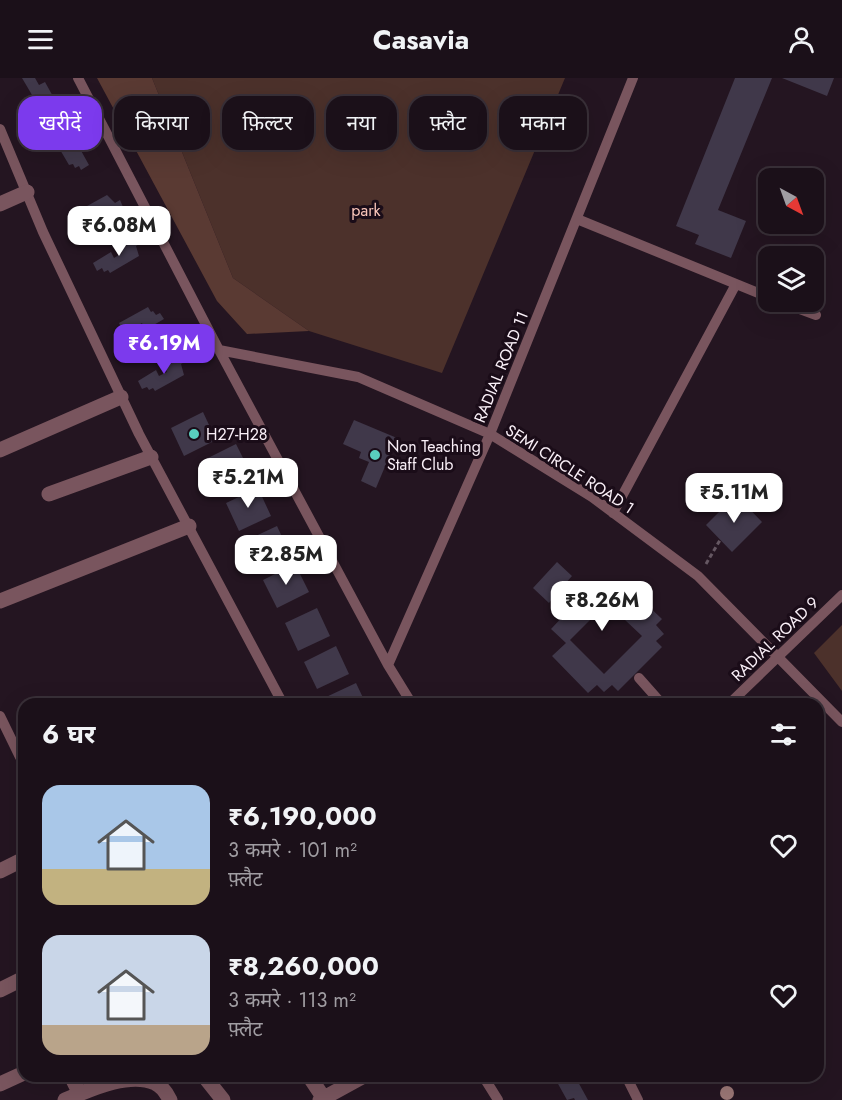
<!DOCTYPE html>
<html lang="hi">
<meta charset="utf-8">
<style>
:root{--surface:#1b1019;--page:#281e26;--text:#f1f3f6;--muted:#a09da2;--line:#393038;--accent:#7c3aed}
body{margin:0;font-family:Jost,"Noto Sans Devanagari",sans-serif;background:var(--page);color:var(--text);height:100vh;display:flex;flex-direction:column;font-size:22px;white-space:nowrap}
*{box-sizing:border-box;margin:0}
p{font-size:20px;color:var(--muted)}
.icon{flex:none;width:33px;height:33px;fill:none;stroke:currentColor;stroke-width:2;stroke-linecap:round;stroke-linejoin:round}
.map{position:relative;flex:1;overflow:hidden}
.drawer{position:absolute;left:18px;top:620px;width:806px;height:384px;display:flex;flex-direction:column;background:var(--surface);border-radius:18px;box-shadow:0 6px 24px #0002,0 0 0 2px var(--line)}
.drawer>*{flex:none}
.guide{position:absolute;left:18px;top:18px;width:807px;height:54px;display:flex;gap:12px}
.needle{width:39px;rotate:139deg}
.controls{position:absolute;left:758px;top:90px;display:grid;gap:12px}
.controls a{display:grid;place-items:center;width:66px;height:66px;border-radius:12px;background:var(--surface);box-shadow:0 6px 24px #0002,0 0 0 2px var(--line);font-size:30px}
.price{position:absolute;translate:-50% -51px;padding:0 14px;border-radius:12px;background:#fff;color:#222;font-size:20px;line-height:39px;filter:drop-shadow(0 2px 3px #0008)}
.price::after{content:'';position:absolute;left:50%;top:36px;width:18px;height:14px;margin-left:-9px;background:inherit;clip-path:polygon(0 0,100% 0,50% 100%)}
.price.current{background:var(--accent);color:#fff}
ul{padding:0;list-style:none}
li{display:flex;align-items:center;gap:18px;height:150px;padding:0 24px}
li span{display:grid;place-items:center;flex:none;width:168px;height:120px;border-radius:18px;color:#555}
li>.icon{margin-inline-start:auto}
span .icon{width:72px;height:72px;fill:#fffc;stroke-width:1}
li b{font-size:26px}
h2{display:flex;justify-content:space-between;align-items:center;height:72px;padding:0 24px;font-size:26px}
.pill{padding:0 21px;border-radius:18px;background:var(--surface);box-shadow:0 6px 24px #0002,0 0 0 2px var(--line);font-size:21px;line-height:54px}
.pill.current{background:var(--accent);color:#fff}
header{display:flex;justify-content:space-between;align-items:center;height:78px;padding:0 24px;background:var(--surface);font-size:27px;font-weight:700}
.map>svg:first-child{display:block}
</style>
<header><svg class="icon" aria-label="menu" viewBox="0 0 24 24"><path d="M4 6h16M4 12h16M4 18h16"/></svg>Casavia<svg class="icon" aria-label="person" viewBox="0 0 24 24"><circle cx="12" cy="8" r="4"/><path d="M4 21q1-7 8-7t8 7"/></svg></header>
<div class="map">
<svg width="842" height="1022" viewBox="0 0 842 1022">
<rect width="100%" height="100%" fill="#241521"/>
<path fill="#4c312b" d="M152 0H565L442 295 309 253 233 200Z
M842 547V613L814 575Z"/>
<path fill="#5a3a33" d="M97 0H152L233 200 309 253 247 256 217 223Z"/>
<path fill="#40384a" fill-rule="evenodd" d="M22 0H35L39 7 45 4 55 22 47 27 44 23 41 25 39 20 35 22Z
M735 0H772L718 132 746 143 731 180 695 166 699 157 676 148Z
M782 0H834L827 18Z
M65 43 75 61 69 65 74 72 79 69 89 87 81 92 79 88 75 90 73 86 69 87 52 58 58 55 57 53 61 51 58 46Z
M107 117 115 125 120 122 123 129 104 139 101 133 93 138 96 143 78 153 73 145 77 143 75 139 80 137 78 133Z
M137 159 141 165 136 168 139 178 110 195 108 192 104 194 102 190 97 193 93 185 111 174 114 180 122 175 119 169Z
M148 229 151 234 153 233 156 237 160 235 164 241 145 252 142 245 134 250 137 255 119 265 114 257 118 255 116 251 121 249 119 245Z
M182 277 186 283 181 286 184 297 155 313 153 310 149 312 147 309 142 311 138 303 156 292 159 298 167 294 164 287Z
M203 334 216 362 184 378 171 350Z
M354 342 397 360 376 410 361 403 369 384 359 380 361 374 343 366Z
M236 366 250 394 218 410 204 382Z
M258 410 271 438 239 453 226 425Z
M736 417 762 444 732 474 706 447Z
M277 448 290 476 258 491 245 463Z
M557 484 572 498 564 507 579 522 597 504 605 511 613 503 620 509 624 505 662 541 656 547 664 556 656 563 662 569 618 613 612 607 604 614 597 607 588 615 552 578 566 565 551 551 569 532 555 517 549 525 533 510ZM607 525 642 558 604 596 570 562Z
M295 486 309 514 277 530 263 502Z
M317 530 330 558 298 573 285 545Z
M336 568 349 596 317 611 304 584Z
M356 605 366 626H326L324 620Z
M563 1001 566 1005 570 1003 572 1005 577 1002 588 1022H575L574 1020 567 1022 557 1004Z"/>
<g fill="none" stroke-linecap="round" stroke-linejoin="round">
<path stroke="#655762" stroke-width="3" stroke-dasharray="4.5 3" stroke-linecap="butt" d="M706 486 720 462"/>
<path stroke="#79555e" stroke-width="10" d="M78 0 219 272 388 587 412 626
M0 51 43 154 139 356 283 626
M577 141 768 219
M781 224 816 237
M219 272 358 299 490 356 592 419 698 498 842 644
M613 435 736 206
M388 587 490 356 633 0
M639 600 662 626
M729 626 842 517
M0 638 20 679
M483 998 498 1022
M626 998 638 1022"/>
<path stroke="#79555e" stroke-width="15" d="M0 126 27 114
M0 372 121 319
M49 416 151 379
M0 523 189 448
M0 793 24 781
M0 912 24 900
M71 998 80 1016
M204 998 223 1022
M309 998 325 1022
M0 1006 24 995
M65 1022C89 1012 129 993 155 1005 162 1008 167 1016 170 1022
M320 1022 364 998"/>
</g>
<circle fill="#9b7776" cx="727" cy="1015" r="7"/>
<g fill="#59cebe" stroke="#1a0c18" stroke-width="2">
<circle cx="194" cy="356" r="6"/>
<circle cx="375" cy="377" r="6"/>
</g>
<g text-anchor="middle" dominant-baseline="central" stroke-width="6" stroke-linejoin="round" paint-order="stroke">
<g font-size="16" fill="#fcc7bb" stroke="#1a0c18">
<text x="366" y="132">park</text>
</g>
<g font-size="16" fill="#faf0f8" stroke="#1a0c18">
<text transform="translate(501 289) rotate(-68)">RADIAL ROAD 11</text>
<text transform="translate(570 391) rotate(33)">SEMI CIRCLE ROAD 1</text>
<text transform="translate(775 561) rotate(-44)">RADIAL ROAD 9</text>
</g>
<g font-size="16" fill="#faf0f8" stroke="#1a0c18" text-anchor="start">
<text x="206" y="356">H27-H28</text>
<text x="387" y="368">Non Teaching<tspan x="387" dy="18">Staff Club</tspan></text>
</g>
</g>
</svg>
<div class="controls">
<a><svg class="needle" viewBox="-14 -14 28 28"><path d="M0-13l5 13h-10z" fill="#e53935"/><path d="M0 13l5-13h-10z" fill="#a09da2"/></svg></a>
<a><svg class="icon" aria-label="layers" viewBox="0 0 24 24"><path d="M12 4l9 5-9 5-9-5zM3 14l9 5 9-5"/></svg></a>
</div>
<b class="price" style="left:119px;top:179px">₹6.08M</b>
<b class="price current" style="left:164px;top:297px">₹6.19M</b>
<b class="price" style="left:248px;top:431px">₹5.21M</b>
<b class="price" style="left:734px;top:446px">₹5.11M</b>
<b class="price" style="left:286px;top:508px">₹2.85M</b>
<b class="price" style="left:602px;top:554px">₹8.26M</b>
<div class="guide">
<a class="pill current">खरीदें</a>
<a class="pill">किराया</a>
<a class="pill">फ़िल्टर</a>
<a class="pill">नया</a>
<a class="pill">फ़्लैट</a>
<a class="pill">मकान</a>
</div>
<section class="drawer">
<h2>6 घर<svg class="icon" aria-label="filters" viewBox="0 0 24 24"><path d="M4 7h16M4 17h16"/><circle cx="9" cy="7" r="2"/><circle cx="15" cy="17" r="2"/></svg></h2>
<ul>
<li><span style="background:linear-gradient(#a9c7e8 70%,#c2b280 0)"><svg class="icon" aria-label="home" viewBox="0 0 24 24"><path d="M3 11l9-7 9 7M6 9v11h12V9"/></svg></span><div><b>₹6,190,000</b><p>3 कमरे · 101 m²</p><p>फ़्लैट</p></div><svg class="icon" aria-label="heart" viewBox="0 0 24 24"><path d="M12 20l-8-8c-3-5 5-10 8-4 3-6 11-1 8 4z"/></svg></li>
<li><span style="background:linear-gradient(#c9d6e8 75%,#b9a48a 0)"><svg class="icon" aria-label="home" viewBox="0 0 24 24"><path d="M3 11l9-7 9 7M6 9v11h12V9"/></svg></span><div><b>₹8,260,000</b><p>3 कमरे · 113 m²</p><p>फ़्लैट</p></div><svg class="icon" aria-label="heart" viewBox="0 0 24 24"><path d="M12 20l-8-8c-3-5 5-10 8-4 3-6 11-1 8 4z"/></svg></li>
</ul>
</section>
</div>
